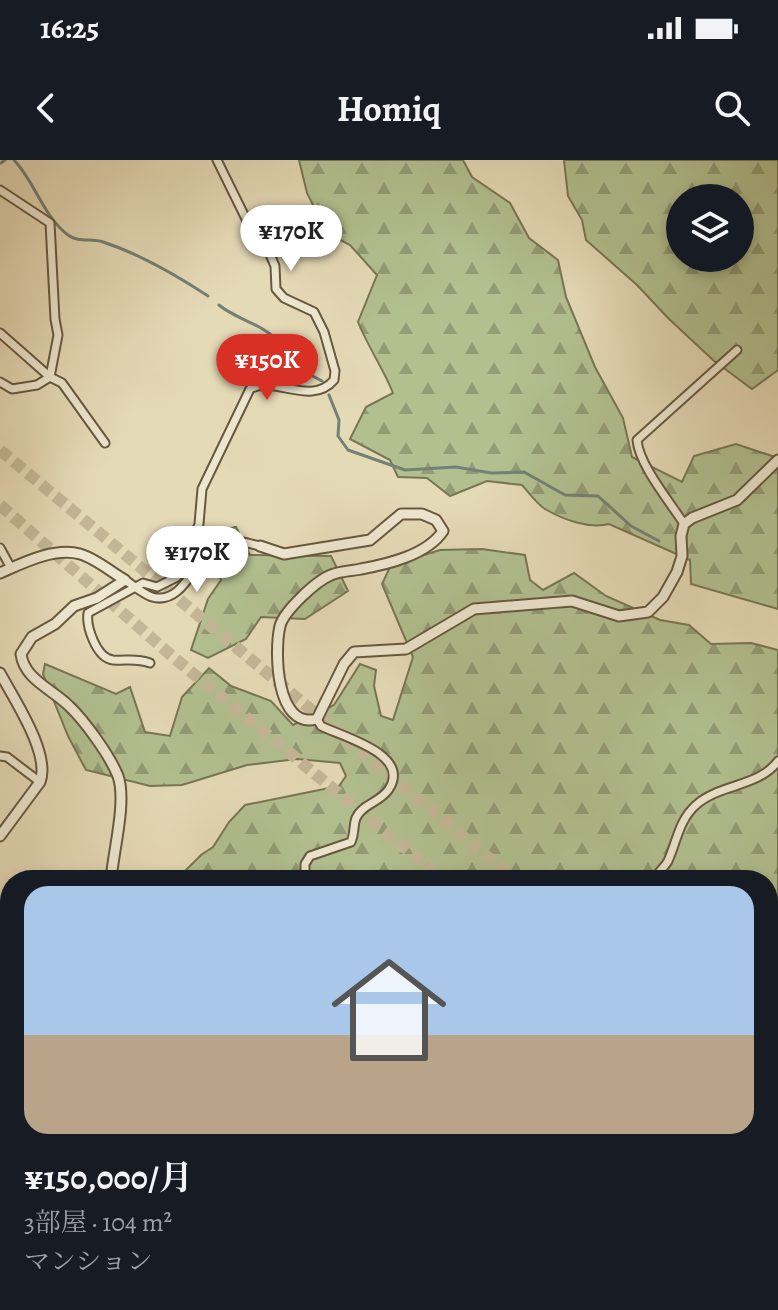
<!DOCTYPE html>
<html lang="ja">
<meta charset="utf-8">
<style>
:root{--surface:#171b24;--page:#242831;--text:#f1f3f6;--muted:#9ea1a6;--line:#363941;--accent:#d93025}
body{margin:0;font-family:Alegreya,"Noto Serif JP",serif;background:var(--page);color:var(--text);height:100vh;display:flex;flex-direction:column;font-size:30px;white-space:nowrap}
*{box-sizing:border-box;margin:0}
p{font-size:26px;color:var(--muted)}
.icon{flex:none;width:44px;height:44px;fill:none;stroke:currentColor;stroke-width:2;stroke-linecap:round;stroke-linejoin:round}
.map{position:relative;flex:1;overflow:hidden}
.sheet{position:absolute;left:0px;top:710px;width:778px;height:440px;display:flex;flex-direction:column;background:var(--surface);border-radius:32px 32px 0 0;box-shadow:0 4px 12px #0003}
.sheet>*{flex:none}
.tools{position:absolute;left:666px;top:24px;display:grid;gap:16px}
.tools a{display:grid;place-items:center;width:88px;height:88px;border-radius:50%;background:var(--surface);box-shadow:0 4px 12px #0003;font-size:40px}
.price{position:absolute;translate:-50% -68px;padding:0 18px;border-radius:28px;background:#fff;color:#222;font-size:26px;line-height:52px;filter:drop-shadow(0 2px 4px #0008)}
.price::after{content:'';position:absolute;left:50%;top:48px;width:24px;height:18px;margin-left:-12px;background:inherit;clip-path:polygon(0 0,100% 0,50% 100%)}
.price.current{background:var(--accent);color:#fff}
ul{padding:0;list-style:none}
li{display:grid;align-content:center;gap:16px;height:424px;padding:0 24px}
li+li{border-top:2px solid var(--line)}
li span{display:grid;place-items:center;height:248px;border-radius:24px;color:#555}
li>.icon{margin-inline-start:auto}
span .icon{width:144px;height:144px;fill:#fffc;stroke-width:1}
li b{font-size:34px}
.status{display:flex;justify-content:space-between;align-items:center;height:56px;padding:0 40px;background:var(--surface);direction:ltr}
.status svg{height:22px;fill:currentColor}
header{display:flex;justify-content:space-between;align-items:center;height:104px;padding:0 24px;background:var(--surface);font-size:36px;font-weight:700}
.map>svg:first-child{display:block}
</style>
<div class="status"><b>16:25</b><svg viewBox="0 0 49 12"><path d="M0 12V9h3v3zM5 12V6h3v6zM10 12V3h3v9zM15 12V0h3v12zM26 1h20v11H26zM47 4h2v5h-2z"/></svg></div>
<header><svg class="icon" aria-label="back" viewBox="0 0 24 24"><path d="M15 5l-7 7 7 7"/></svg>Homiq<svg class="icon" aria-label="search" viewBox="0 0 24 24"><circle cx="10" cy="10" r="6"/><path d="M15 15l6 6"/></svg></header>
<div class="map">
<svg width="778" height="1150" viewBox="0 0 778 1150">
<defs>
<pattern id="forest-firs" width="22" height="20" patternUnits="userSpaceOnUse" patternTransform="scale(2)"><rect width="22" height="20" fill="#b2c090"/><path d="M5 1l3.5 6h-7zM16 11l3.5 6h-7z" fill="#929c75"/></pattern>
</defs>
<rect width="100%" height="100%" fill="#e5dab6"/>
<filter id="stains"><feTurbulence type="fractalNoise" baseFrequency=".0025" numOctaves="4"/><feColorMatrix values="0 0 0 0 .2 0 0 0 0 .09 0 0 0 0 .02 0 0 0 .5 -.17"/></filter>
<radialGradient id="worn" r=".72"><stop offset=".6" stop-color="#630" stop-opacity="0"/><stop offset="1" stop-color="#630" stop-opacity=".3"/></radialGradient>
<path fill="url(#forest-firs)" stroke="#787654" stroke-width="2" fill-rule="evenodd" d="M299 0H463L472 17 510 43 529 78 558 100 566 137 595 207 623 258 632 297 682 322 694 296 736 284 778 298V449L691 424 690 400 609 364C589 369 564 360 545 349 537 344 529 333 522 325L487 321 450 336 427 318 398 317 390 300 350 279 366 247 393 233C383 208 368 187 358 162L377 115 350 85 327 73 307 33Z
M564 0H778V210L752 229 713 200 668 158 637 125 586 80 582 60 568 36ZM680 38H740V98H680Z
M236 367 250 395 331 396 348 431 305 459 261 457 246 479 208 498 191 490 208 439 221 420 204 374Z
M482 389 525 395 530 420 543 430 574 413 606 436 660 460 689 465 711 484 751 483 778 490V1150H336L340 1140H768V720H689L674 712 661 720H176L201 695 213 687 229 662 245 645 339 626 346 616 340 603 297 599 247 605 182 625 150 626 86 610 68 576 43 514 45 504 116 534 130 527 145 572 170 576 182 537 209 508 231 526 271 541 293 565 334 545 360 504 376 510 374 526 381 556 393 560 413 497 382 424 391 405 440 390Z
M10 820V979L0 976V824Z"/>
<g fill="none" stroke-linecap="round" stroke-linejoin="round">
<path stroke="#738176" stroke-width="3" d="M14 0C35 22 43 56 68 75 78 83 92 78 103 82 140 94 176 115 208 136
M1 3 5 0
M219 145C235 159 268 166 279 183 283 188 284 196 286 202L322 221
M329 235 339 260 338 276 348 290 405 310 456 307 491 313 524 312 565 335 598 336 631 366 659 381"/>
<path stroke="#c4b797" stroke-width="12" stroke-dasharray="12 6" stroke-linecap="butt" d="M0 290 515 720
M0 345 173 497 444 720
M768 930 778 939
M768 987 778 995"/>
<g stroke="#685840" stroke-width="11">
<path id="minor" d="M0 30 50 63 55 159 58 175 50 217 37 225 12 229 0 222
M0 173 50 217 62 223 105 283
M684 364C670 342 639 305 637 280L737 190
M0 388 11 408
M125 420C133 425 143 434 152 437 187 447 197 388 223 381 235 378 249 384 260 386
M150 503C136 498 127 501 113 500 96 498 86 466 88 453L143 423 157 427 177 417 199 364 202 329 250 229C274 215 311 247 334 220L335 211 324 172 314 152 284 138 276 129 275 106 266 85 250 67 217 0
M0 596 7 597 40 622
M305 720V704L310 696 351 682C355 673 353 666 356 658 362 644 381 642 389 629 411 594 343 577 321 566L317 559
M652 720C657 714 664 708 668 701 677 681 679 660 696 645 719 624 759 627 778 601
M469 1140 471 1150
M743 1140 751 1150"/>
</g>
<g stroke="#685840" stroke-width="13">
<path id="tertiary" d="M260 386 284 394 370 380 401 354H422L436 360 443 371C427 395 388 404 361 409 352 411 340 411 331 415 316 421 284 451 280 466 274 492 276 570 317 559L344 504 354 492 406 489 474 449 572 441 619 456 648 452 663 437 677 412 682 396 681 376 684 364 692 358 737 340 778 300
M0 413C23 403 54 387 80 394 95 398 111 412 125 420L97 438 74 446 55 464 32 477 21 494C24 519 52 529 69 546 85 561 110 596 118 616 127 642 113 692 111 720
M0 513C14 539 51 594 40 622L0 676
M0 841 10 834
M0 921 10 925
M168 1140 170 1150"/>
</g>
<use href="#minor" stroke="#eee7d0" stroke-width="7"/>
<use href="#tertiary" stroke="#eee7d0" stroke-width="9"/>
</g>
<rect width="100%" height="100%" filter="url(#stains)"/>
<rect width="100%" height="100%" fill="url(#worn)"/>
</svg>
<div class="tools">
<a><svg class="icon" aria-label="layers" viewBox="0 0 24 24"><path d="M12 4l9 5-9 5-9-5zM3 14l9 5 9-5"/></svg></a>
</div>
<b class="price" style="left:291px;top:113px">¥170K</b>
<b class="price current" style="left:267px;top:242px">¥150K</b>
<b class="price" style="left:197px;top:434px">¥170K</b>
<section class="sheet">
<ul>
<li><span style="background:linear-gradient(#a9c7e8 60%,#b9a48a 0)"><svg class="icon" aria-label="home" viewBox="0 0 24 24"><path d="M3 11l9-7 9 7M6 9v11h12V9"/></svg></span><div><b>¥150,000/月</b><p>3部屋 · 104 m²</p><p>マンション</p></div></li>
</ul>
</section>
</div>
